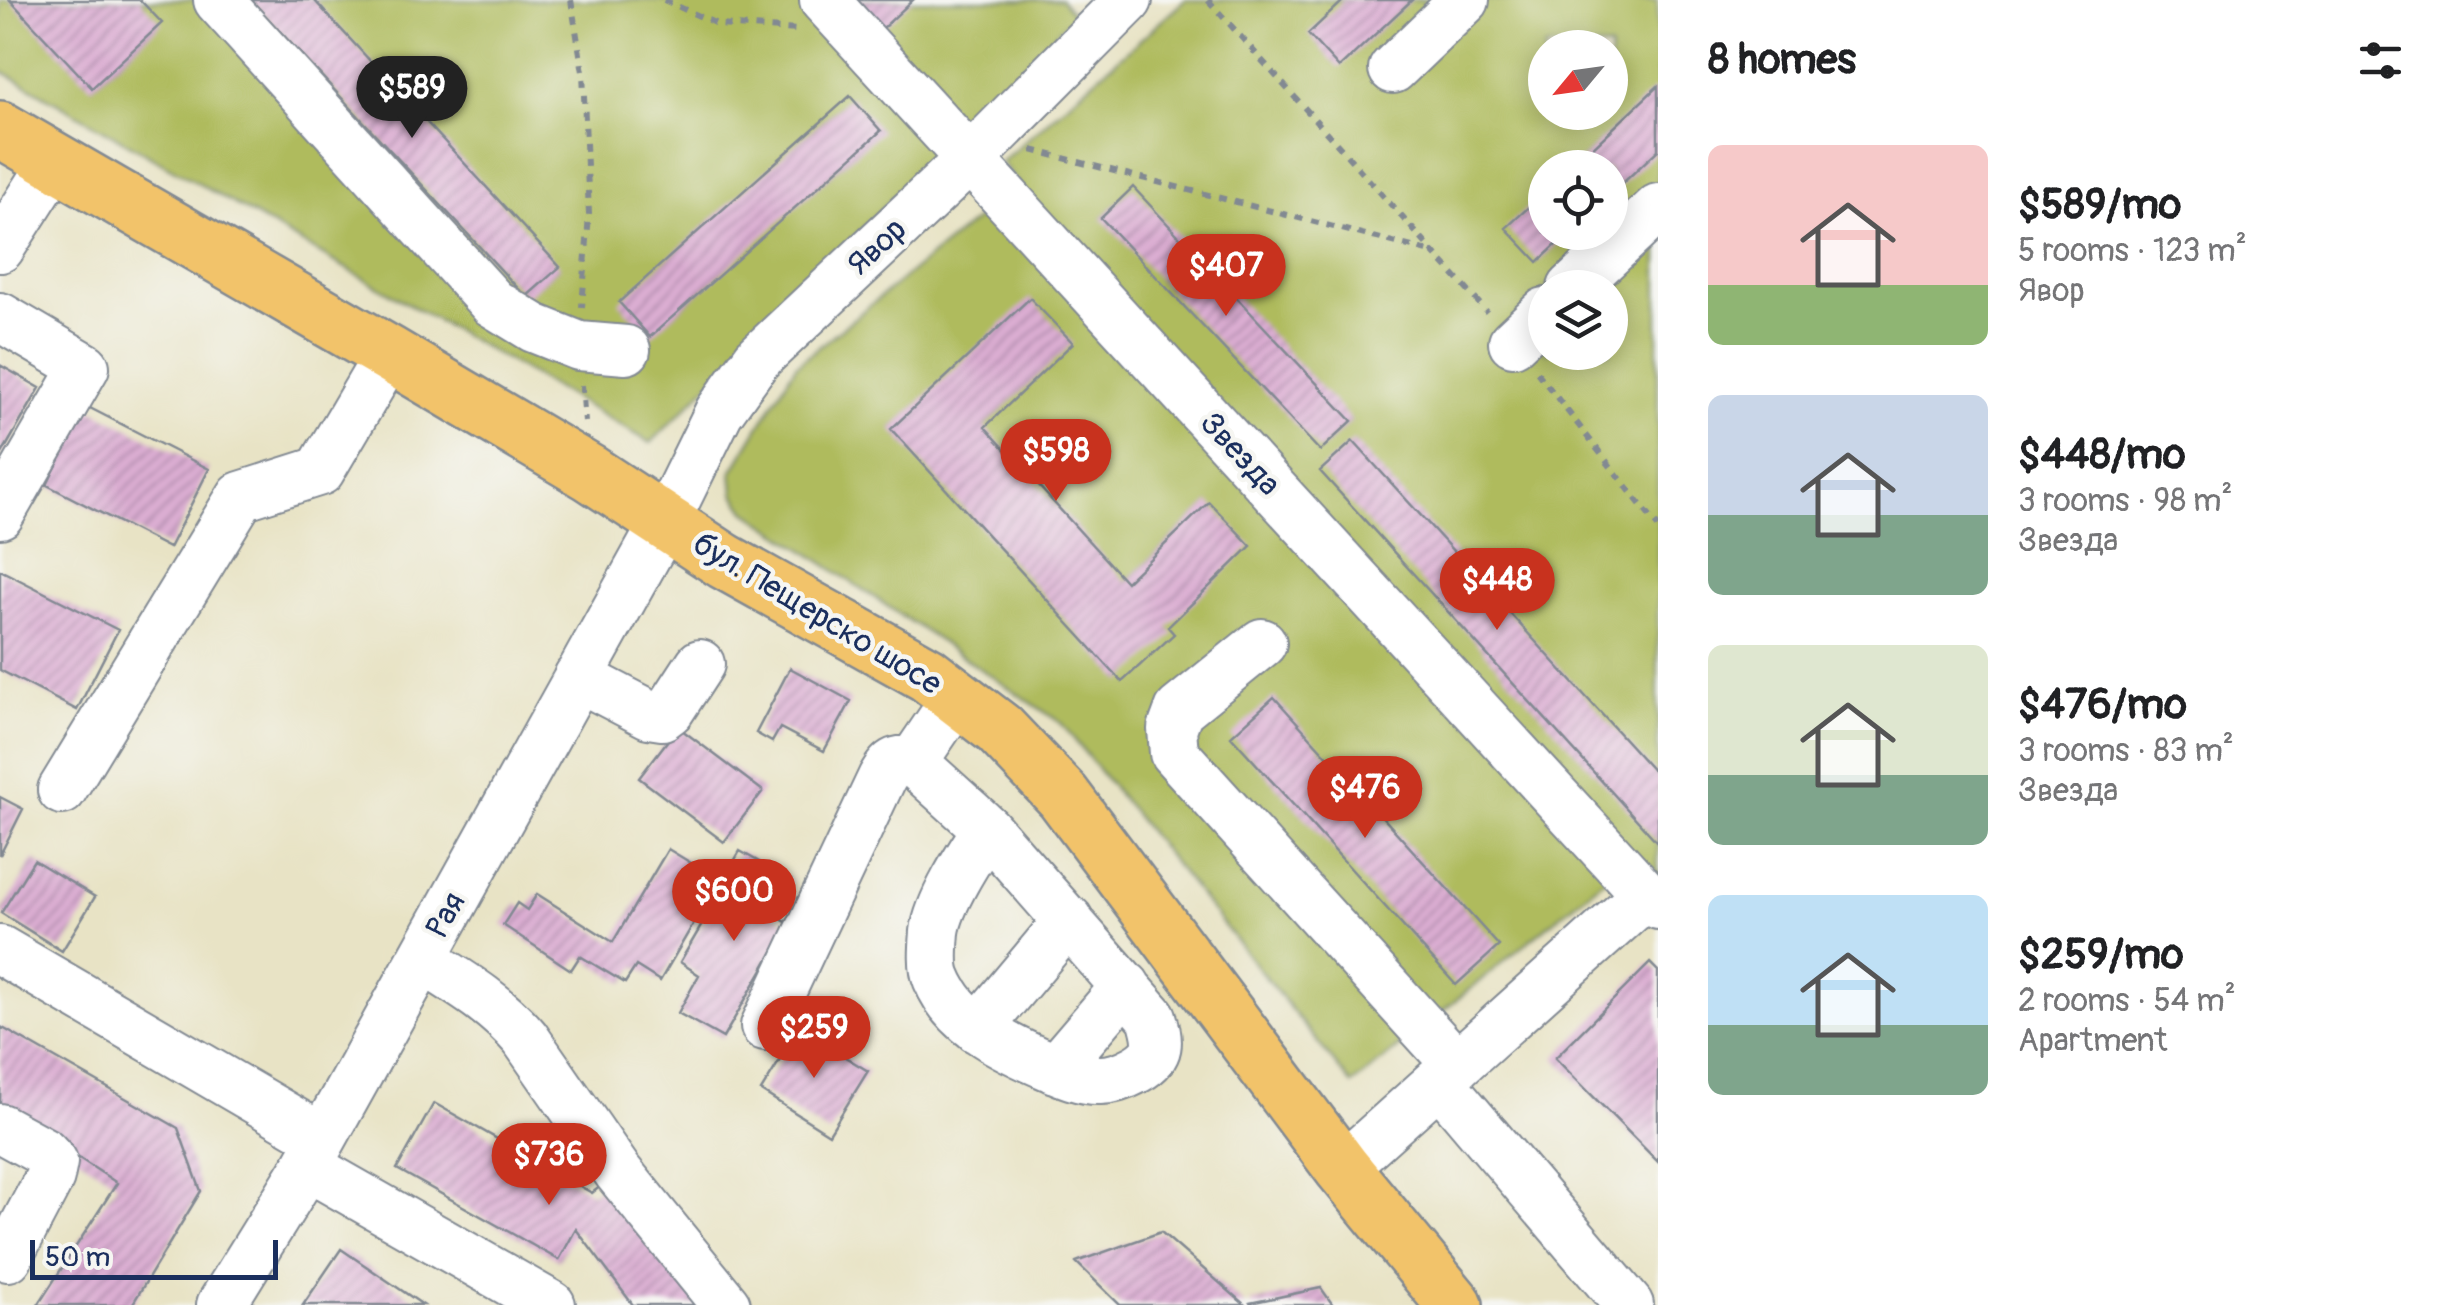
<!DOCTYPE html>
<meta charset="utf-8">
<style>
:root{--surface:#fff;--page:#f2f2f2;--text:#202124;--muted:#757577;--accent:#c8321e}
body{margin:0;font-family:Pangolin,sans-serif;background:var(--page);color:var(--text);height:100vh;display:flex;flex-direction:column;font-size:38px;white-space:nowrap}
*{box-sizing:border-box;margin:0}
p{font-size:32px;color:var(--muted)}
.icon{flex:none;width:55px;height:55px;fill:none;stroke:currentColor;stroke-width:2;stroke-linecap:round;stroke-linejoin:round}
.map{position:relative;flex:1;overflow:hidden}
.panel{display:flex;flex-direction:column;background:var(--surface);width:800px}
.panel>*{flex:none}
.needle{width:65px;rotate:241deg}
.fabs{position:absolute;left:1528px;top:30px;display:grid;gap:20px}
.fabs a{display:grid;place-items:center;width:100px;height:100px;border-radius:50%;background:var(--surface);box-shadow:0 5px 25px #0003;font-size:50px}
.scale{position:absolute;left:30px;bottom:25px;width:248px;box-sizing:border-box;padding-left:10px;border:5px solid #1b2f5e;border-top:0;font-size:28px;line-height:35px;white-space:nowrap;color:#1b2f5e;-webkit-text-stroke:8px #f6f6f2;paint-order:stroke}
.price{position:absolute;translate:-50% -85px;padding:0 22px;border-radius:35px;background:var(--accent);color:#fff;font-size:32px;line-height:65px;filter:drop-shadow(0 2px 5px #0008)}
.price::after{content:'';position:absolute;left:50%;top:60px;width:30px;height:22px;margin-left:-15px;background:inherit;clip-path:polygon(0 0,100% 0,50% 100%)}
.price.on{background:#222;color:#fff}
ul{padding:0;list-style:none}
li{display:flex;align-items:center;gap:30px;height:250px;padding:0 50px}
li span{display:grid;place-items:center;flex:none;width:280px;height:200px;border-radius:15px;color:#555}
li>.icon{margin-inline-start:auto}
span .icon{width:120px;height:120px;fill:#fffc;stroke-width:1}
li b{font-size:42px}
h2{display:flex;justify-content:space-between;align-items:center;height:120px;padding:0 50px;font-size:42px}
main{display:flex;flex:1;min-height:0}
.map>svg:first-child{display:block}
</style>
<main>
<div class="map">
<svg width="1658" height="1305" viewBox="0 0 1658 1305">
<defs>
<pattern id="building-hatch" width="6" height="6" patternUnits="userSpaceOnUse" patternTransform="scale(2.5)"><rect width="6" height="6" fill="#dbadd2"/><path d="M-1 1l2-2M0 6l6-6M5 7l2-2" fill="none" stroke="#b18dae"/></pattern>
</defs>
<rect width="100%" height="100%" fill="#f6f6f2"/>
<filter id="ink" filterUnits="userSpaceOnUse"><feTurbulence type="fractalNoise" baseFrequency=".01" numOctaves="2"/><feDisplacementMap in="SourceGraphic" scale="20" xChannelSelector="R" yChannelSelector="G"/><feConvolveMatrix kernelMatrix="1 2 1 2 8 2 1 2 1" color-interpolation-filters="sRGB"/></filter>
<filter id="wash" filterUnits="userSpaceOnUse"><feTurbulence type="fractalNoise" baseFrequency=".0048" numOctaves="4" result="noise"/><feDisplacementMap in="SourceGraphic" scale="40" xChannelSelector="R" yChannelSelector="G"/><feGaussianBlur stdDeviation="2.25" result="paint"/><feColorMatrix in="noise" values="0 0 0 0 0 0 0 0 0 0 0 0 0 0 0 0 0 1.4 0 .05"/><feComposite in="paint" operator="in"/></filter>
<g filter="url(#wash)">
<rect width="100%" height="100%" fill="#e8e3c5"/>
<path fill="#afbb5d" stroke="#65755e" stroke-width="2.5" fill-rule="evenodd" d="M0 0H1061L1074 15 651 443 0 70Z
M1185 0H1658V924L1611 874 1352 1085 1061 723 746 511 734 493 732 472 796 365 1019 185 1001 162ZM1545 48H1610V112H1545ZM1545 168H1610V232H1545ZM1545 288H1610V352H1545Z"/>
<g id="blocks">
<path fill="url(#building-hatch)" d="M10 0H140L162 23 92 88Z
M251 0H314L560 267 526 297Z
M854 0H913L882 29Z
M1344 0H1412L1339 68 1308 34Z
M1658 86V150L1610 195V168H1571Z
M850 96 881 131 650 337 619 302Z
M1133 187 1352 421 1320 451 1101 218Z
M1545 192V232H1570L1538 262 1506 228Z
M1030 298 1073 343 985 427 1126 582 1209 502 1251 546 1168 627 1174 634 1122 682 891 429Z
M0 365 40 388 0 457Z
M86 406 209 469 169 548 47 485Z
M1353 441 1658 776V843L1320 471Z
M0 570 118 630 77 710 0 670Z
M790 668 851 701 824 751 780 728 772 742 756 733Z
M1274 697 1499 946 1456 985 1231 736Z
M678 727 763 791 724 842 639 778Z
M0 797 23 809 0 855Z
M668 849 719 880 660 981 636 966 625 983 580 956 571 970 503 925 517 903 527 910 537 894 613 942Z
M740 851 791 880 772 913 789 924 723 1038 678 1013 699 975 680 962 723 889 720 886Z
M34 860 95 897 62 951 1 913Z
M1650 963 1658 971V1162L1555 1058Z
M1 1027 178 1128 201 1191 132 1305H38L117 1183 0 1106Z
M799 1029 868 1071 829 1134 761 1091Z
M434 1103 592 1193 615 1175 713 1305H633L576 1229 559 1260 397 1169Z
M1161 1232 1245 1305H1120L1076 1262Z
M341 1249 423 1305H303Z
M1321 1288 1333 1305H1251L1250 1303Z"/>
</g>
</g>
<g filter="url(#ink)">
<use href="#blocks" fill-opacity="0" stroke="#828992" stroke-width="2.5"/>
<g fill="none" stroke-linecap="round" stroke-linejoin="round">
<g stroke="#828992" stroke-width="52">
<path id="minor" d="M218 0 493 303 534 328 579 346 626 350
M824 0 1646 895 1658 905
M1393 69 1465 0
M0 248 56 160
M1572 288 1658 208
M0 317 85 367 0 514
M1513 342 1545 312
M1262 643 1179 710 1172 729 1174 753 1457 1065
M578 677 649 714 662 716 670 710 700 664
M913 762 987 829C970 855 939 902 935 932 934 945 932 966 937 978 955 1023 1001 1045 1042 1063 1060 1071 1081 1081 1101 1080 1114 1080 1126 1075 1137 1069 1162 1055 1159 1041 1152 1017L987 829
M62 790 241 496 320 471 389 354
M0 950 322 1138
M422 959C460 983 495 1003 525 1038L618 1172 726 1305
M765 1026 882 778C891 763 895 758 913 762L957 697
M978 1029 1069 920
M1055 1069 1126 986
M1439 1081 1629 1305
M0 1128 44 1152 53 1162 50 1177 8 1257
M307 1166 551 1305
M1342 1168 1646 895
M221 1305 307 1166 665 522 719 412 757 359 969 160 1128 0"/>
</g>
<g stroke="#828992" stroke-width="60">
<path id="major" d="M0 129 389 354 590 473 724 561 927 674 999 729 1063 796 1342 1168 1455 1305"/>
</g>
<path stroke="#828992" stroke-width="6" stroke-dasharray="8 8" stroke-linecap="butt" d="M571 0 583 72 589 214 582 307
M664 0 719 25 798 30
M1208 0 1487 312
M1032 150 1432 252
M1537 372 1658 527
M582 385 585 422"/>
<use href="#minor" stroke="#fff" stroke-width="48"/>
<use href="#major" stroke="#f2c36a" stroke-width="55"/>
</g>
</g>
<g text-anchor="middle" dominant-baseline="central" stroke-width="9" stroke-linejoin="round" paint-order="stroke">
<g font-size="32" fill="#1b2f5e" stroke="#f6f6f2">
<text transform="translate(877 247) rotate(-43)">Явор</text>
<text transform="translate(1240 454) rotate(47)">Звезда</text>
<text transform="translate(817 614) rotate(31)">бул. Пещерско шосе</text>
<text transform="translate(446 915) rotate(-61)">Рая</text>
</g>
</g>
</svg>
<div class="fabs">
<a><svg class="needle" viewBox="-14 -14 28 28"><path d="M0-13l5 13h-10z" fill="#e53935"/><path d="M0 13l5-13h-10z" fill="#757577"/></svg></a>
<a><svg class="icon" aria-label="locate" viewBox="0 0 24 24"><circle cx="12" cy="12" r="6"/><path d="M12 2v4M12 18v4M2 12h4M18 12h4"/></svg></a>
<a><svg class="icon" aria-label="layers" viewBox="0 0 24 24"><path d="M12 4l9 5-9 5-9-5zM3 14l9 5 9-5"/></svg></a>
</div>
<div class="scale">50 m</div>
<b class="price on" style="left:412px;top:141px">$589</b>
<b class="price" style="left:1226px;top:319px">$407</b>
<b class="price" style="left:1056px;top:504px">$598</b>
<b class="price" style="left:1497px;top:633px">$448</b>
<b class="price" style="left:1365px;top:841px">$476</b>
<b class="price" style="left:734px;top:944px">$600</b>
<b class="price" style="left:814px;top:1081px">$259</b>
<b class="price" style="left:549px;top:1208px">$736</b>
</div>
<section class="panel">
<h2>8 homes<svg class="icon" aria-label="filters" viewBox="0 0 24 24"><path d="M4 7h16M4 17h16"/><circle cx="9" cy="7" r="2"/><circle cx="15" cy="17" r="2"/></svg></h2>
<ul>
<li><span style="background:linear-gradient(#f6c9c9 70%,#8fb573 0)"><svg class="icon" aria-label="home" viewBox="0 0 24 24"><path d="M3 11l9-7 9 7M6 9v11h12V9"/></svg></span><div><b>$589/mo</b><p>5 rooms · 123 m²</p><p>Явор</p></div></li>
<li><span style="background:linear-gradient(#c9d6e8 60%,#7fa58c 0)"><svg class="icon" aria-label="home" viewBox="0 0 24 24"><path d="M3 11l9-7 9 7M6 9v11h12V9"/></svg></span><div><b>$448/mo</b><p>3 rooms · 98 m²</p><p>Звезда</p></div></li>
<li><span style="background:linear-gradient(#dfe7d0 65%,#7fa58c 0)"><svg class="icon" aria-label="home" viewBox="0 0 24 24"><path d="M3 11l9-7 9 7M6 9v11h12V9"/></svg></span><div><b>$476/mo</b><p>3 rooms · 83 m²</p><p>Звезда</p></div></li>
<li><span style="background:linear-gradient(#bfe0f5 65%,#7fa58c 0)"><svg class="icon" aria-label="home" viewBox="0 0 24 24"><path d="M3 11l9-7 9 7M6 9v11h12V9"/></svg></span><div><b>$259/mo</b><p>2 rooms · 54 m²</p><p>Apartment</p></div></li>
</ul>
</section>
</main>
